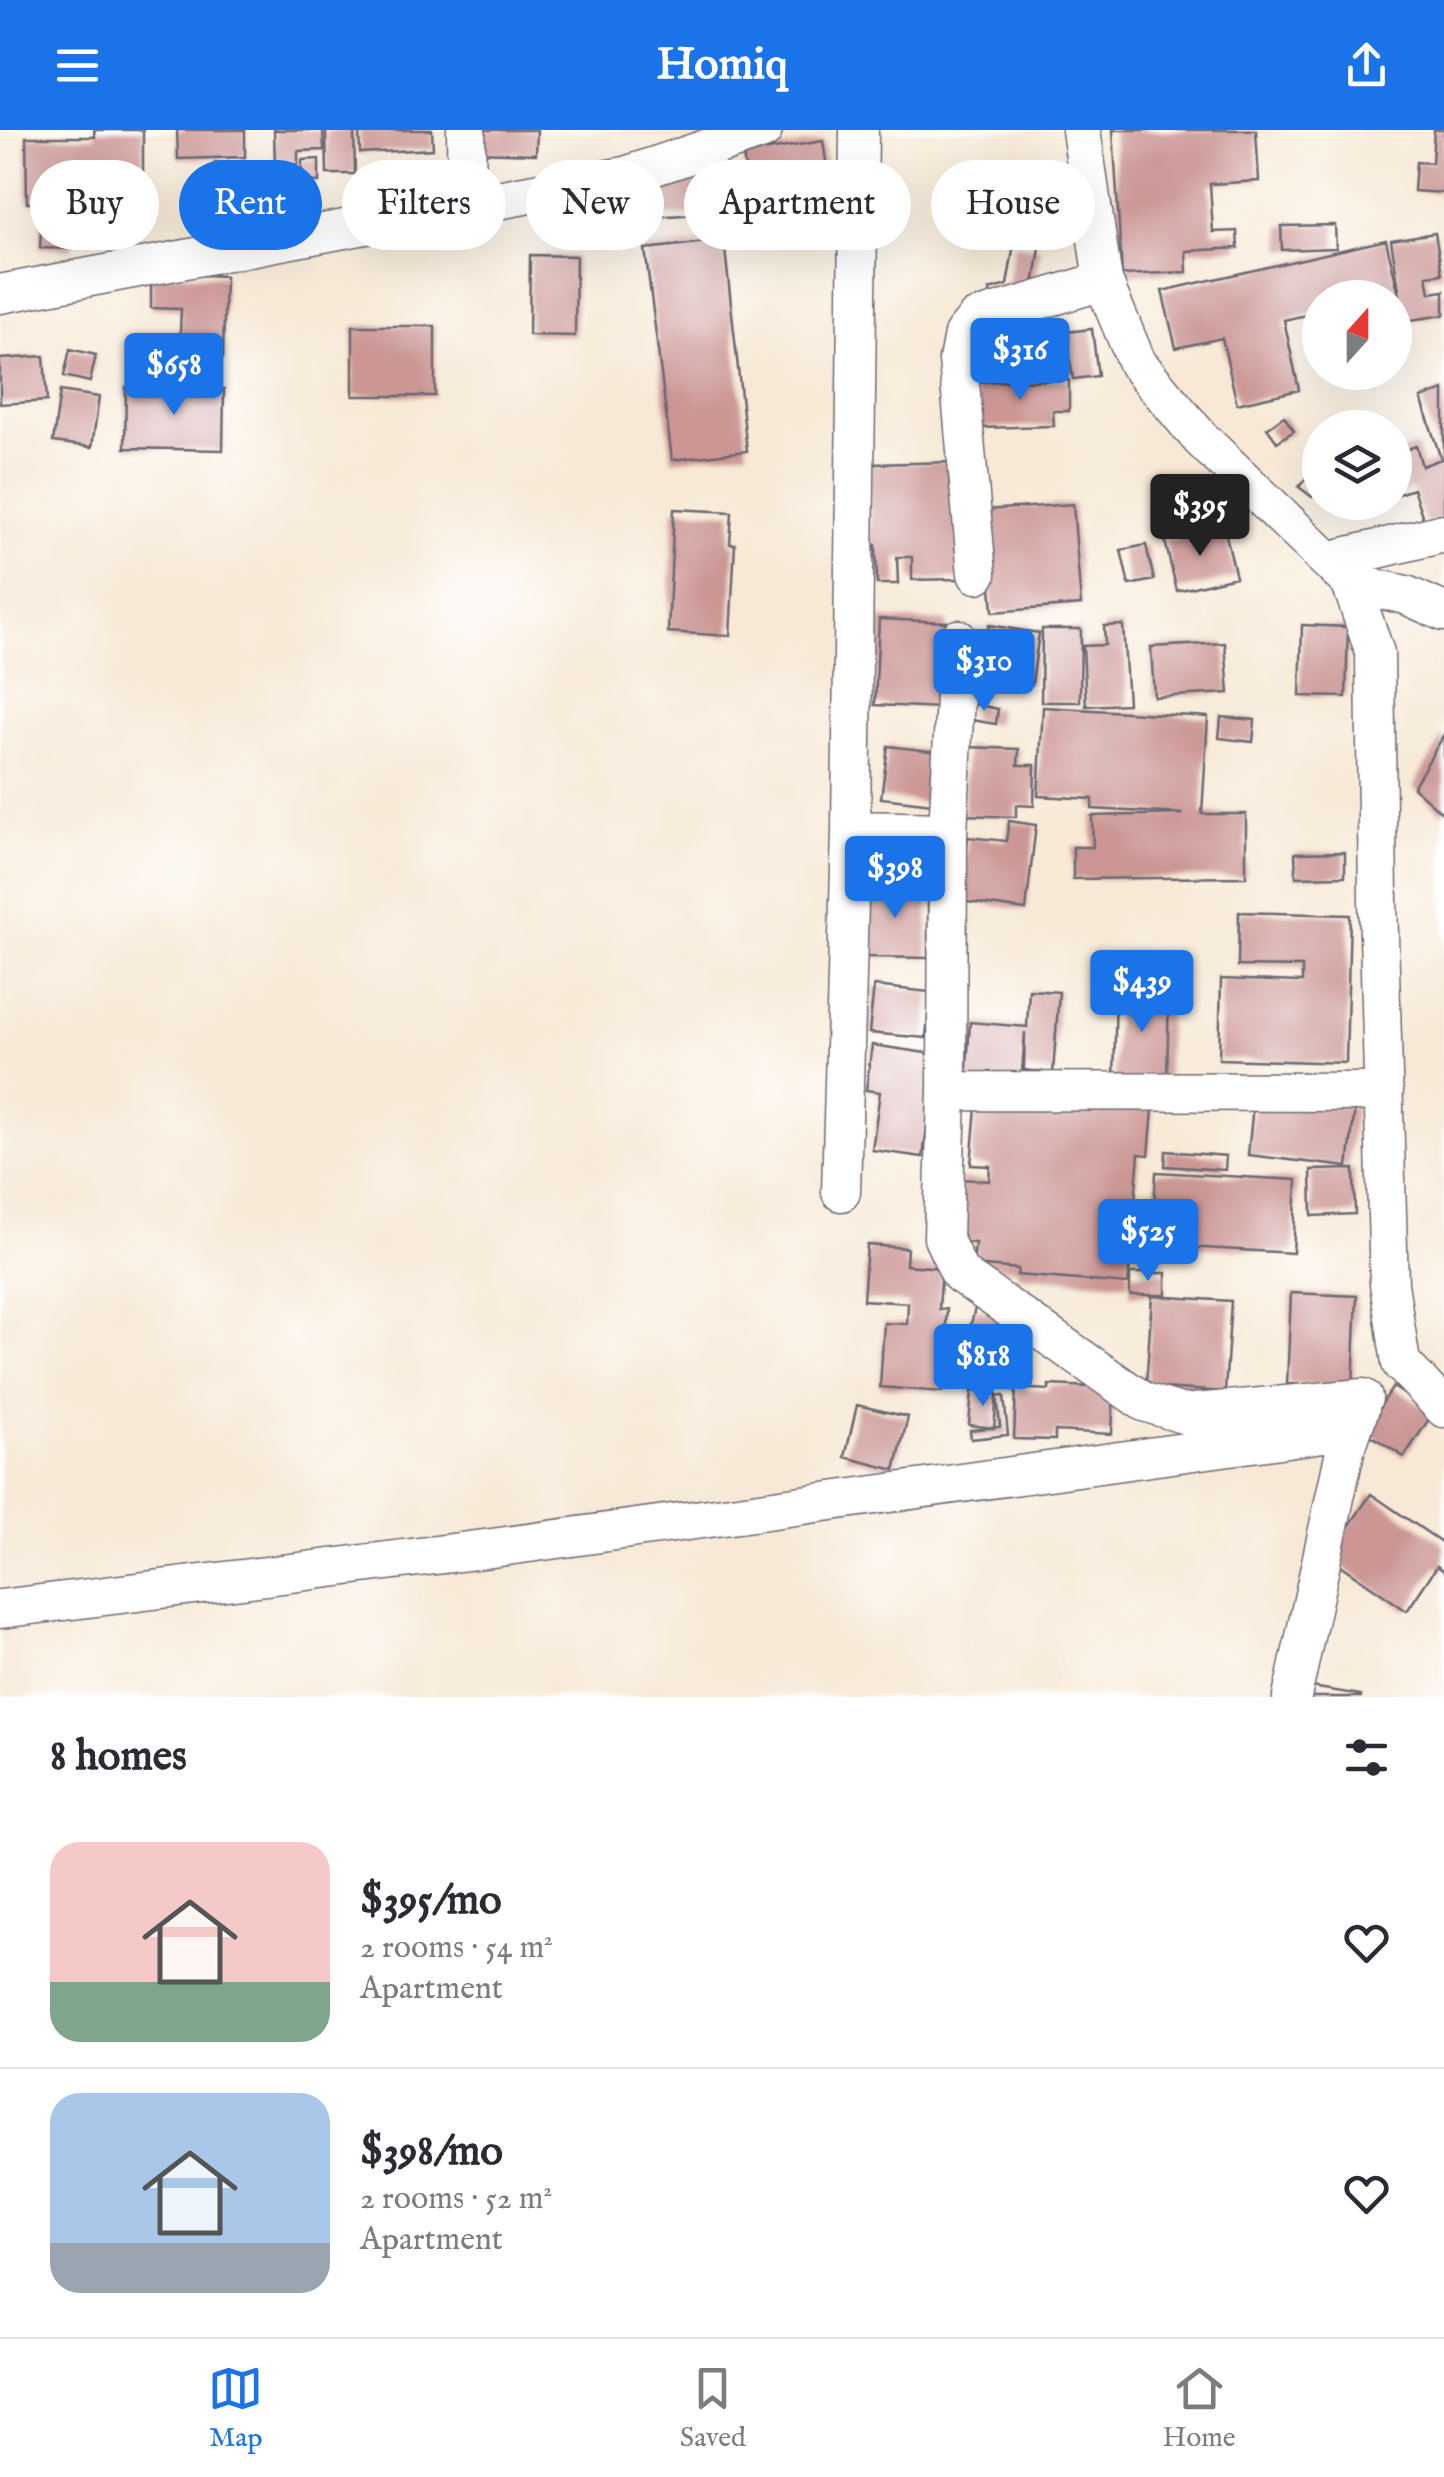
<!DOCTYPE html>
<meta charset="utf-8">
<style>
:root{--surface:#fff;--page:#f2f2f3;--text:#2b2b33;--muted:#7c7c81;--line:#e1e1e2;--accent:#1a73e8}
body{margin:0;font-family:"IM FELL English",serif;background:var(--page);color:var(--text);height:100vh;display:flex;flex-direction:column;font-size:38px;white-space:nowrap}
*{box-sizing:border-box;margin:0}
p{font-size:32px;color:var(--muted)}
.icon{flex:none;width:55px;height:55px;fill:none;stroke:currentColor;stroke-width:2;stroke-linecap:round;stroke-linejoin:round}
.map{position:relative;height:1567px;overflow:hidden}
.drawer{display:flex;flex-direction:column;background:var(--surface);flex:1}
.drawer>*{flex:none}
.guide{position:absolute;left:30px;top:30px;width:1385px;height:90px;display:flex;gap:20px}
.needle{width:65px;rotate:21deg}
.controls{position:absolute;left:1302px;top:150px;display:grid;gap:20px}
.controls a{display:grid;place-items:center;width:110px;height:110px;border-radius:50%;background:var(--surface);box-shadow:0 10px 40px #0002;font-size:50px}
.price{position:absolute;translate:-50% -85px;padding:0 22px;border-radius:10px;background:var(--accent);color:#fff;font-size:32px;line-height:65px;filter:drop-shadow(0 2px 5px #0008)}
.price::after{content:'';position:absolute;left:50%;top:60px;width:30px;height:22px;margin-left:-15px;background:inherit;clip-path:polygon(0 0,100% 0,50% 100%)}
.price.active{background:#222;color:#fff}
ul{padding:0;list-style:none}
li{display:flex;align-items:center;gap:30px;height:250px;padding:0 50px}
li+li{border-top:2px solid var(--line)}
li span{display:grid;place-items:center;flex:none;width:280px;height:200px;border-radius:30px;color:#555}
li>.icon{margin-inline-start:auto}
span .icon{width:120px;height:120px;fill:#fffc;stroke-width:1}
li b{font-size:42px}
h2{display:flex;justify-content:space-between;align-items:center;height:120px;padding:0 50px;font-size:42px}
.chip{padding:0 35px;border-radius:45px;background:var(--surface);box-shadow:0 10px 40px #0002;font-size:35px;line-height:90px}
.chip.active{background:var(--accent);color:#fff}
header{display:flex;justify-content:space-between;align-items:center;height:130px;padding:0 50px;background:var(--accent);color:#fff;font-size:45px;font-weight:700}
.dock{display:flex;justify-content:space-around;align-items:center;height:140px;border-top:2px solid var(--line);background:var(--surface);font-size:28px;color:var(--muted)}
.dock a{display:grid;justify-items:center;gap:5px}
.dock .active{color:var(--accent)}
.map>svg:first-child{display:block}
</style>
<header><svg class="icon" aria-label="menu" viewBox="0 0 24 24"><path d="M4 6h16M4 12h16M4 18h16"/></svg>Homiq<svg class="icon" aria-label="share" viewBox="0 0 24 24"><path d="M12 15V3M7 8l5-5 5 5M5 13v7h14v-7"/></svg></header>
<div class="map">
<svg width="1444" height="1567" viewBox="0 0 1444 1567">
<rect width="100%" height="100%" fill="#fff"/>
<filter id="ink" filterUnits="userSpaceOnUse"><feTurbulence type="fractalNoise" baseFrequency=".01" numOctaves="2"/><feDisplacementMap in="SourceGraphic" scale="20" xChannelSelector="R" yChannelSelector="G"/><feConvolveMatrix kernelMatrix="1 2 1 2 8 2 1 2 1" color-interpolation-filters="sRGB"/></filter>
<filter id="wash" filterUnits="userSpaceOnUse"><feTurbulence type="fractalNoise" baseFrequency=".0048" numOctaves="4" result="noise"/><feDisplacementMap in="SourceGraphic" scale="40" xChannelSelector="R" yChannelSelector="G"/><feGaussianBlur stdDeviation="2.25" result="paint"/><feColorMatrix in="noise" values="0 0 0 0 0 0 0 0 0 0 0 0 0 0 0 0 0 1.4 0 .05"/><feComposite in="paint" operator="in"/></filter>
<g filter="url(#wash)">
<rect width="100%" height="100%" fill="#f7e9d5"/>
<g id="blocks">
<path fill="#cb9694" d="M94 0H143V47L101 48 102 72 27 73 26 7H95Z
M177 0H245V27L178 29Z
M274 0H323L324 20 298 21V34L275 35Z
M326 0H354L355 44H327Z
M359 0H432L433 19 360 23Z
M477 0H537L536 24 476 22Z
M1113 0H1256L1259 51 1210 54 1213 102 1237 101 1238 118 1186 121 1187 142 1122 145Z
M1434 0H1444V63L1414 61 1416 32 1432 33Z
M823 11 833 78 753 89 743 24Z
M319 29V52L302 51V30Z
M215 32 244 34 242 52 213 49Z
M714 42 717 83 635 88 632 47Z
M42 75 73 76 72 119 40 118Z
M1335 95 1336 118 1282 120 1281 96Z
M1435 103 1442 144 1427 146 1430 163 1444 161V185L1404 191 1391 110Z
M724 110 747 321 672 330 645 119Z
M1386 110 1399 165 1386 168H1320V182L1284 190 1299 260 1237 274 1222 208 1176 218 1162 161Z
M1014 114 1040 118 1032 168 995 175 989 160 1007 155Z
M530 125 576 126 575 206 529 205Z
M151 143 225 146 223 228 179 226 181 179 151 178Z
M353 196H435V266H353Z
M1092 199 1098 246 1073 249 1066 202Z
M70 219 96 225 90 252 64 246Z
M44 226 47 271 0 274V229Z
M1069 250V281H1053L1054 296 976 298 975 252Z
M126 257 224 259 223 320 125 318Z
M1444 260V388L1425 394 1413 359 1395 365V323L1416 316 1422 336 1441 329 1421 268Z
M60 261 99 267 92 317 53 312Z
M1284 286 1294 301 1277 312 1267 298Z
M957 332 959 449 912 450V427H897L898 454H877L876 415H870L869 334Z
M1312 341 1320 347V356L1312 367 1299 357Z
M1073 374 1081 475 993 482 985 380Z
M674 379 732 382 730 414H735L730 506 668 502Z
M1224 397 1236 447 1177 461 1165 411Z
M1146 415 1154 450 1129 455 1121 420Z
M879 489 947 492 943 578 875 575Z
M989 495 1039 503 1032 554 981 546Z
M1123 495 1128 574 1086 576 1083 516 1105 515 1104 496Z
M1302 495 1348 497 1346 567 1300 566Z
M1042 499H1081L1080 572H1041Z
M1225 513 1229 563 1154 567 1151 517Z
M973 574 998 579 996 594 971 590Z
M1043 577 1208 587 1202 684H1246V747L1073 749V717H1093L1092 686 1183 684 1092 679 1093 669 1038 666Z
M1221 587 1255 590 1253 612 1219 608Z
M1444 605V685L1413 657Z
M888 616 939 622 933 674 881 668Z
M966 617 1019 619 1018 635H1035L1034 676 1016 675V687L964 685Z
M1009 691 1036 695 1026 780 960 771 968 707 1006 711Z
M1345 722V746L1296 747 1295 723Z
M867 742H888V762L928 763V828L866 827Z
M1239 782 1350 785 1346 933 1219 929 1221 849 1302 852V837L1238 836Z
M1116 855 1169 856 1167 955 1114 954Z
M874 856 930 862 926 908 869 903Z
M1029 860 1059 862 1053 943 1024 940 1025 902 1021 955 966 951 970 892 1027 897Z
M872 915 933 924 928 959 932 960 923 1027 872 1020 880 962 866 960Z
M977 965 1153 980 1149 1025 1139 1024 1128 1154 1017 1145 1018 1139 973 1135 975 1113 956 1111 961 1049 989 1051 990 1036 971 1035Z
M1254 965 1355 977 1348 1037 1248 1025Z
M1166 1021 1226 1026 1225 1040 1165 1036Z
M1354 1039 1355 1084 1312 1086 1311 1040Z
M1156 1042 1297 1050 1293 1123 1152 1115Z
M867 1115 907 1118 906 1135 942 1138 939 1179H947L942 1262 880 1257 884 1193 907 1194 908 1173 863 1170Z
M1130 1143H1166V1165H1130Z
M1291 1163 1357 1166 1353 1257 1287 1254Z
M1152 1166 1231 1171 1225 1262 1146 1257Z
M975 1178 1029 1192 1012 1260 958 1246Z
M1049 1255 1114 1258 1112 1304 1055 1301V1310L1014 1309 1016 1258 1049 1260Z
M1393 1257 1433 1283 1404 1327 1364 1301Z
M972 1261 997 1264 994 1298 969 1295Z
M997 1266H1004L1008 1305 971 1309 970 1300 1000 1297Z
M857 1275 908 1287 895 1340 845 1327Z
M1371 1364 1444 1414V1441L1437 1436 1407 1481 1328 1427Z
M1299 1555 1361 1565V1567H1296Z"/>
</g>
</g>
<g filter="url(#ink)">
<use href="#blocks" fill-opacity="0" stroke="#6d6871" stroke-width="2.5"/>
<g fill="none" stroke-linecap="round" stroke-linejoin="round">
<g stroke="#6d6871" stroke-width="41">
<path id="minor" d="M466 0 467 76
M859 0 851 700 948 702
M1081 0 1103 151 1137 233 1201 309 1351 453 1375 523 1378 770 1389 1154 1401 1233 1444 1278
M0 164 625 46 763 0
M1328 431 1444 403
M977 444 958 230 963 205 976 189 1103 151
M1351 453 1406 465 1444 482
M958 509 948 702 947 961 943 1108 960 1144 1144 1272 1183 1284 1363 1268
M947 961 1384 962
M841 1062 851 700
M0 1479 492 1418 1352 1299
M1292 1567 1345 1321 1360 1278"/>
</g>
<use href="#minor" stroke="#fff" stroke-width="38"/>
</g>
</g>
</svg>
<div class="controls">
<a><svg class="needle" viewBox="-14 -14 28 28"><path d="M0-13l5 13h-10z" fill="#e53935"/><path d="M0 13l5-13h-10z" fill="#7c7c81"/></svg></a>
<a><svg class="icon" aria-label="layers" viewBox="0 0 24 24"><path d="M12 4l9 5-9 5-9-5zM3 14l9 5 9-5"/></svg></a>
</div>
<b class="price" style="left:1020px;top:273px">$316</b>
<b class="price" style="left:174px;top:288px">$658</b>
<b class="price active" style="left:1200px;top:429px">$395</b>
<b class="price" style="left:984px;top:584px">$310</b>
<b class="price" style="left:895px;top:791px">$398</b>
<b class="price" style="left:1142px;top:905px">$439</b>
<b class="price" style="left:1148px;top:1154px">$525</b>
<b class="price" style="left:983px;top:1279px">$818</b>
<div class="guide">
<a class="chip">Buy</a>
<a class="chip active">Rent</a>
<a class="chip">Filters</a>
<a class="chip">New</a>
<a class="chip">Apartment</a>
<a class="chip">House</a>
</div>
</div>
<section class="drawer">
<h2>8 homes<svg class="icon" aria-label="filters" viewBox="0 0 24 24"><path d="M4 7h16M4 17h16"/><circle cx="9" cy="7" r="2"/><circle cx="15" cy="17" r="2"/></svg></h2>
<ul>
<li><span style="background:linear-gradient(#f6c9c9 70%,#7fa58c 0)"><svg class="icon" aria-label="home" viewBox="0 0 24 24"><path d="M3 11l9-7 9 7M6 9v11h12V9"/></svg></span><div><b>$395/mo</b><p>2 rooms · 54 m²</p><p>Apartment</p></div><svg class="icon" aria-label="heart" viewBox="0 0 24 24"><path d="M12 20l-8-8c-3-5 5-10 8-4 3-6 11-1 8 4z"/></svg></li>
<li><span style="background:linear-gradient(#a9c7e8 75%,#9aa5b1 0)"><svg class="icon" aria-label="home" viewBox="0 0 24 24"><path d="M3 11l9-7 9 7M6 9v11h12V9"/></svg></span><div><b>$398/mo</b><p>2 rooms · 52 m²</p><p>Apartment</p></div><svg class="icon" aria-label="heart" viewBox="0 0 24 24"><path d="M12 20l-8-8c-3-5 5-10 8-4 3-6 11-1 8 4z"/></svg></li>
</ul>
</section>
<nav class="dock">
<a class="active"><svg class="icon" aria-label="map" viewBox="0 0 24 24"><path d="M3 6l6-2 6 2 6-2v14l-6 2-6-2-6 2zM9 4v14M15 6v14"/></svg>Map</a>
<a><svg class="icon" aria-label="saved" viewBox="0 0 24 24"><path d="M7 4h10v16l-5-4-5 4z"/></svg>Saved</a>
<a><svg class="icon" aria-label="home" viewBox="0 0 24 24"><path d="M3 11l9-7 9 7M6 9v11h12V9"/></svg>Home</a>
</nav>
